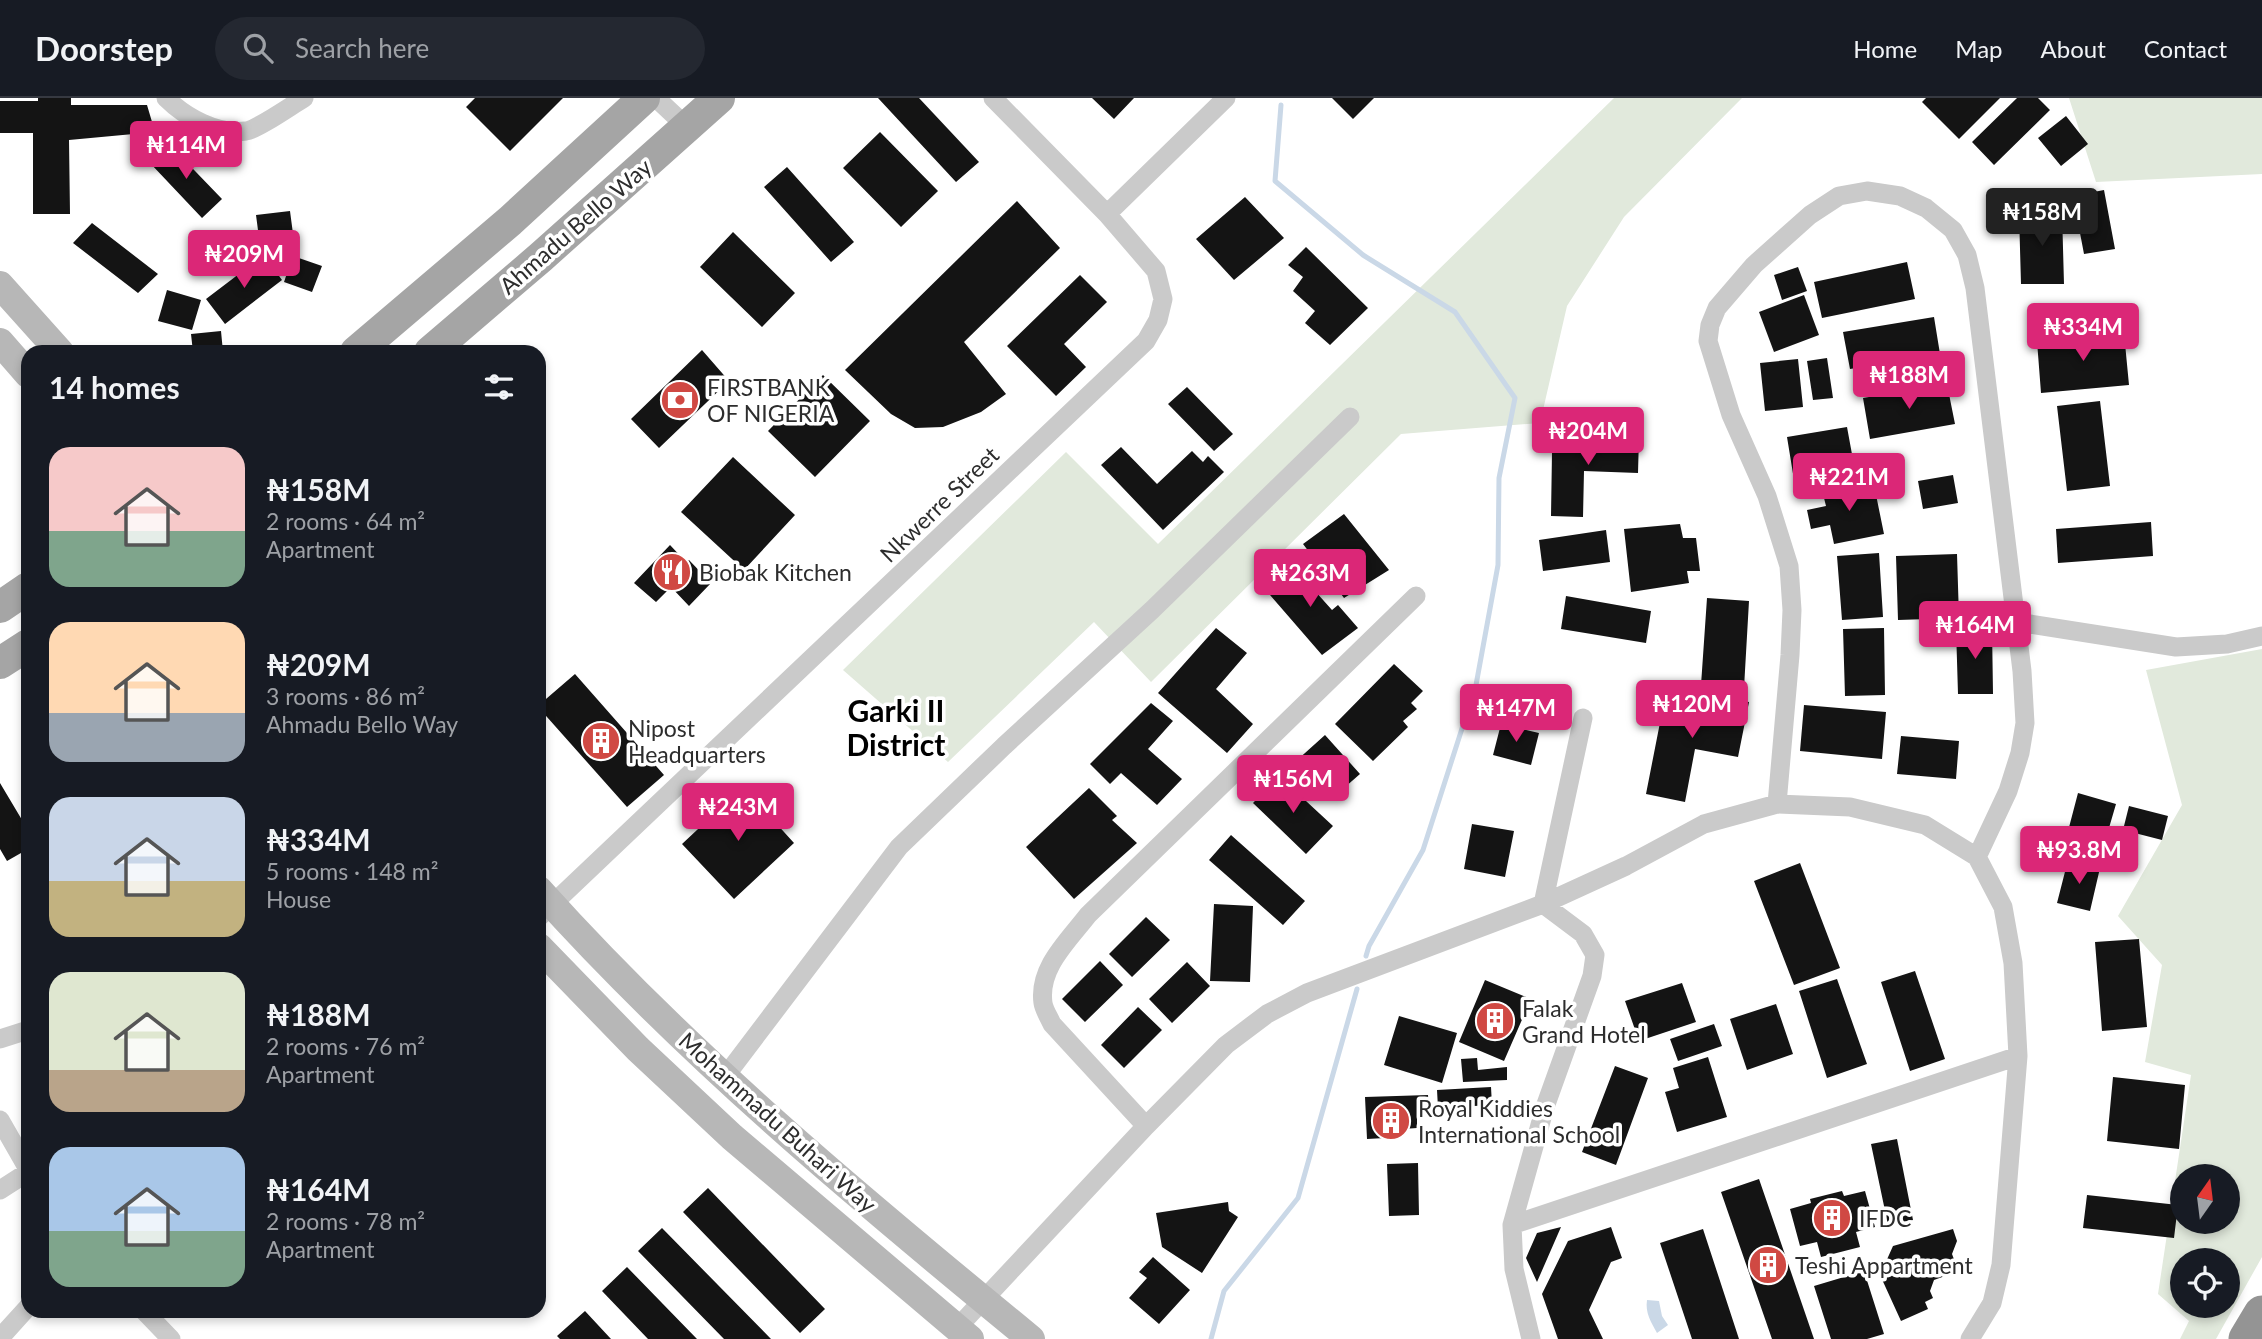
<!DOCTYPE html>
<meta charset="utf-8">
<style>
:root{--surface:#171b24;--page:#242831;--text:#f1f3f6;--muted:#9ea1a6;--line:#363941;--accent:#db2777}
body{margin:0;font-family:Lato,sans-serif;background:var(--page);color:var(--text);height:100vh;display:flex;flex-direction:column;font-size:26px;white-space:nowrap}
*{box-sizing:border-box;margin:0}
p{font-size:23px;color:var(--muted)}
.icon{flex:none;width:38px;height:38px;fill:none;stroke:currentColor;stroke-width:2;stroke-linecap:round;stroke-linejoin:round}
.map{position:relative;flex:1;overflow:hidden}
.drawer{position:absolute;left:21px;top:247px;width:525px;height:973px;display:flex;flex-direction:column;background:var(--surface);border-radius:21px;box-shadow:0 4px 10px #0003}
.drawer>*{flex:none}
.needle{width:46px;rotate:14deg}
.controls{position:absolute;left:2170px;top:1066px;display:grid;gap:14px}
.controls a{display:grid;place-items:center;width:70px;height:70px;border-radius:50%;background:var(--surface);box-shadow:0 4px 10px #0003;font-size:35px}
.price{position:absolute;translate:-50% -60px;padding:0 16px;border-radius:7px;background:var(--accent);color:#fff;font-size:23px;line-height:46px;filter:drop-shadow(0 2px 4px #0008)}
.price::after{content:'';position:absolute;left:50%;top:42px;width:21px;height:16px;margin-left:-10px;background:inherit;clip-path:polygon(0 0,100% 0,50% 100%)}
.price.selected{background:#222;color:#fff}
ul{padding:0;list-style:none}
li{display:flex;align-items:center;gap:21px;height:175px;padding:0 28px}
li span{display:grid;place-items:center;flex:none;width:196px;height:140px;border-radius:21px;color:#555}
li>.icon{margin-inline-start:auto}
span .icon{width:84px;height:84px;fill:#fffc;stroke-width:1}
li b{font-size:30px}
h2{display:flex;justify-content:space-between;align-items:center;height:84px;padding:0 28px;font-size:30px}
header{display:flex;align-items:center;gap:42px;box-sizing:border-box;height:98px;padding:0 35px;background:var(--surface);border-bottom:2px solid var(--line)}
header strong{font-size:33px}
nav{display:flex;gap:38px;margin-inline-start:auto;font-size:24px}
.search{width:490px;height:63px;background:var(--page);display:flex;align-items:center;gap:18px;box-sizing:border-box;padding:0 24px;border-radius:38px;color:var(--muted);font-size:26px}
.map>svg:first-child{display:block}
</style>
<header>
<strong>Doorstep</strong>
<div class="search"><svg class="icon" aria-label="search" viewBox="0 0 24 24"><circle cx="10" cy="10" r="6"/><path d="M15 15l6 6"/></svg>Search here</div>
<nav><a>Home</a><a>Map</a><a>About</a><a>Contact</a></nav>
</header>
<div class="map">
<svg width="2262" height="1241" viewBox="0 0 2262 1241">
<rect width="100%" height="100%" fill="#fff"/>
<path fill="#e1e9dc" fill-rule="evenodd" d="M1614 0H1742L1624 119 1567 208 1540 325 1401 336 1151 584 1094 524 948 664 843 572 1066 354 1158 446Z
M2069 0H2262V76L2096 84Z
M2262 551V1159L2216 1241H2180L2189 1223 2158 1196 2191 977 2145 964 2162 867 2118 818 2182 707 2146 572ZM2182 1078H2228V1124H2182ZM2182 1162H2228V1208H2182Z"/>
<path fill="#cad8e7" d="M1647 1202 1659 1203 1662 1218 1668 1227 1657 1235C1651 1224 1645 1215 1647 1202Z"/>
<g fill="none" stroke-linecap="round" stroke-linejoin="round">
<path stroke="#cad8e7" stroke-width="5" d="M1281 7 1275 83 1363 157 1455 214 1515 300 1499 380 1498 467 1476 587 1423 752 1369 848 1366 858
M1211 1241 1224 1193 1298 1100 1357 891"/>
</g>
<path fill="#141414" d="M38 0H71V7H147L155 34 69 42 70 116H33V35H0V3H38Z
M475 0H563L510 53 466 9Z
M878 0H919L979 64 956 84Z
M1092 0H1134L1114 21Z
M1332 0H1374L1353 21Z
M1926 0H2000L1959 41 1922 4Z
M2017 0H2038L2050 12 1994 67 1972 44Z
M2066 18 2088 46 2061 68 2038 40Z
M880 34 938 93 901 129 843 70Z
M169 46 222 101 202 120 150 65Z
M787 69 854 144 831 164 764 89Z
M2104 92 2115 151 2084 156 2073 98Z
M1245 99 1284 140 1234 182 1196 141Z
M1017 103 1060 150 964 244 1006 296 981 314 943 329 915 330 891 316 845 272Z
M290 113 295 151 261 155 256 117Z
M2062 114 2064 186H2021L2019 115Z
M92 125 158 176 138 195 73 145Z
M733 134 795 195 762 229 700 169Z
M1306 149 1368 210 1330 247 1305 225 1315 213 1293 193 1303 179 1288 167Z
M264 157 282 182 225 226 206 201Z
M293 158 322 168 312 194 284 184Z
M1907 164 1915 201 1822 220 1814 184Z
M1798 169 1807 193 1782 202 1774 177Z
M1080 177 1107 204 1064 246 1086 269 1056 298 1007 248Z
M167 192 201 202 192 232 158 223Z
M1804 197 1819 237 1774 254 1759 214Z
M1934 219 1940 256 1850 271 1843 234Z
M221 233 223 254H193L191 236Z
M2124 235 2129 287 2041 295 2037 243Z
M702 252 729 283 659 350 631 321Z
M1827 260 1833 300 1813 302 1807 263Z
M1798 261 1803 309 1765 313 1760 265Z
M823 277 870 323 815 379 768 333Z
M1947 286 1955 326 1870 341 1863 300Z
M1187 289 1233 336 1214 353 1168 306Z
M2100 303 2110 388 2067 393 2057 308Z
M1847 329 1856 378 1795 388 1787 339Z
M1567 336 1639 338 1638 375 1584 373 1583 419 1551 418 1552 354H1567Z
M1121 349 1157 386 1192 353 1203 364 1208 358 1224 374 1163 432 1101 367Z
M733 359 795 417 744 472 681 414Z
M1953 377 1958 405 1923 411 1918 383Z
M1873 382 1884 436 1834 446 1830 427 1811 431 1807 412 1826 408 1822 392Z
M1344 416 1389 472 1344 500 1303 446Z
M2151 424 2153 458 2058 465 2056 431Z
M1680 426 1683 440H1696L1700 473H1687L1689 485 1631 494 1624 431Z
M1606 432 1610 464 1543 473 1539 442Z
M670 447 686 464 689 462 711 485 689 508 671 489 656 504 634 485Z
M1879 455 1883 519 1842 522 1837 458Z
M1957 456 1959 520 1898 522 1896 458Z
M1301 464 1321 486 1315 493 1332 512 1338 507 1358 530 1322 557 1264 490Z
M1566 498 1651 513 1646 545 1561 531Z
M1707 500 1749 503 1744 590 1701 587Z
M1992 529 1993 596H1958L1956 530Z
M1216 530 1247 555 1216 591 1253 626 1227 655 1158 595Z
M1884 530 1885 597 1845 598 1843 531Z
M1394 566 1423 593 1411 605 1417 611 1403 623 1408 629 1373 663 1335 626Z
M575 576 664 677 627 709 539 610V607Z
M1666 594 1719 605 1720 599 1749 604 1738 659 1695 651 1685 704 1646 696Z
M1151 605 1173 623 1148 651 1182 681 1157 707 1121 675 1110 686 1090 666Z
M1804 607 1886 614 1882 661 1800 653Z
M1501 626 1539 635 1531 667 1493 657Z
M1325 637 1360 676 1329 703 1295 664Z
M1901 638 1959 643 1956 681 1897 676Z
M1279 678 1333 728 1306 756 1253 705Z
M0 685 28 732V751L7 763 0 751Z
M743 689 794 745 734 801 682 746Z
M1089 690 1117 718 1112 722 1137 745 1074 801 1026 749Z
M2078 695 2116 706 2104 747 2067 737Z
M2129 708 2168 718 2162 742 2123 732Z
M1472 726 1514 733 1505 779 1464 771Z
M1231 737 1305 803 1283 827 1209 762Z
M2068 762 2100 770 2090 813 2057 805Z
M1800 765 1840 870 1794 887 1754 783Z
M1214 806 1253 808 1250 884 1210 883Z
M1146 819 1170 842 1132 879 1109 856Z
M2139 841 2147 929 2102 933 2095 844Z
M1100 863 1123 887 1085 924 1062 901Z
M1187 864 1210 888 1172 925 1149 901Z
M1915 873 1945 961 1910 973 1881 884Z
M1837 881 1867 966 1827 980 1799 893Z
M1485 882 1531 901 1504 963 1459 944Z
M1682 885 1696 924 1639 943 1625 903Z
M1776 906 1793 956 1747 972 1730 921Z
M1138 909 1162 932 1124 970 1101 947Z
M1399 918 1457 935 1442 985 1384 967Z
M1714 926 1722 948 1678 963 1670 941Z
M1708 959 1727 1019 1677 1034 1665 994 1679 990 1673 970Z
M1477 960 1478 972 1507 969V982L1463 984 1461 961Z
M1615 968 1648 980 1616 1067 1582 1054Z
M2113 979 2185 987 2179 1051 2107 1043Z
M1491 989 1492 1007 1438 1010 1437 992Z
M1428 997 1429 1015H1417V1030L1403 1031V1039L1367 1041 1365 999Z
M1897 1041 1913 1122 1888 1127 1871 1046Z
M1418 1065 1419 1117 1389 1118 1387 1066Z
M1759 1081 1814 1241H1772L1721 1094Z
M708 1090 825 1211 800 1235 683 1114Z
M1842 1093 1844 1098 1865 1093 1875 1129 1856 1134 1860 1149 1821 1159 1817 1144 1800 1148 1790 1111 1811 1105 1810 1101Z
M2087 1097 2178 1107 2174 1140 2083 1130Z
M1228 1104 1229 1113 1238 1119 1202 1175 1162 1149 1156 1115Z
M1561 1129 1537 1184 1526 1160 1537 1135Z
M1611 1129 1622 1160 1611 1164 1589 1212 1603 1241H1558L1542 1196 1568 1143Z
M662 1130 771 1241H724L638 1153Z
M1703 1131 1739 1241H1692L1660 1145Z
M1953 1131 1957 1143 1952 1156 1955 1164 1942 1169 1945 1178 1934 1182 1930 1193 1933 1200 1925 1204 1928 1211 1901 1223 1880 1177 1893 1148Z
M1153 1159 1190 1192 1159 1226 1129 1200 1147 1180 1139 1174Z
M627 1169 697 1241H648L602 1193Z
M1864 1173 1884 1236 1867 1241H1831L1814 1188Z
M585 1213 611 1241H560L557 1238Z"/>
<g fill="none" stroke-linecap="round" stroke-linejoin="round">
<path stroke="#cacaca" stroke-width="19" d="M166 0C185 19 217 37 246 33 258 31 292 7 304 0
M656 0 688 30
M1107 116 1226 0
M2017 524 2176 549 2227 546 2262 538
M1777 706 1790 557 1792 512 1789 468 1767 398 1731 317 1708 243 1710 227 1717 210 1754 167 1810 117 1839 98 1867 93 1900 98 1926 110 1953 132 1967 157 1975 190 2022 573 2025 625 2020 655 2008 693 1977 759
M539 819 1146 243 1158 222 1163 201 1156 173 1107 116 993 0
M0 941 28 932
M724 980 899 749 1004 648 1152 512 1350 319
M0 1022 28 1071
M1146 1028 1052 926C1049 919 1044 912 1043 905 1038 870 1068 843 1088 817L1416 498
M0 1092 28 1074
M1512 1127 2018 958
M144 1213 171 1241
M957 1230 1146 1028 1226 947 1267 916 1307 895 1543 806 1626 768 1704 726 1777 706 1850 709 1925 727 1977 759 2003 809 2013 865 2018 958 2001 1167 1992 1205 1970 1241
M0 1240 28 1209
M1531 1241 1514 1171 1512 1127 1545 1009 1592 878 1595 857 1583 836 1543 806 1583 620"/>
<path stroke="#b7b7b7" stroke-width="28" d="M0 187 60 254
M0 244 28 276
M539 792C688 958 859 1100 1031 1241
M539 849 638 951 732 1039 970 1241"/>
<path stroke="#a5a5a5" stroke-width="32" d="M356 254 510 123 644 0
M430 254 541 159 719 0
M0 509 28 490
M0 565 28 547"/>
<path stroke="#949494" stroke-width="37" d="M2247 1241 2262 1216"/>
</g>
<defs>
<g id="bank-disc" transform="scale(2.0125)"><circle r="9.5" fill="#d04943" stroke="#fff"/><path d="M-6-4H6V4H-6ZM0-2.3a2.3 2.3 0 1 0 0 4.6a2.3 2.3 0 1 0 0-4.6Z" fill="#fff"/></g>
<g id="restaurant-disc" transform="scale(2.0125)"><circle r="9.5" fill="#d04943" stroke="#fff"/><path d="M-5-6h1v4h1v-4h1v4h1v-4h1v5L-1.5 .5V6h-2V.5L-5-1ZM5-6V6H3V1.5H1.5Q1.5-4 5-6Z" fill="#fff"/></g>
<g id="building-disc" transform="scale(2.0125)"><circle r="9.5" fill="#d04943" stroke="#fff"/><path d="M-4-6H4V6H1V3H-1V6H-4ZM-2.5-4.3h1.7v1.8h-1.7ZM.8-4.3h1.7v1.8H.8ZM-2.5-1h1.7V.8h-1.7ZM.8-1h1.7V.8H.8Z" fill="#fff"/></g>
</defs>
<g fill-rule="evenodd">
<use href="#bank-disc" x="680" y="302"/>
<use href="#restaurant-disc" x="672" y="474"/>
<use href="#building-disc" x="601" y="643"/>
<use href="#building-disc" x="1495" y="923"/>
<use href="#building-disc" x="1391" y="1023"/>
<use href="#building-disc" x="1832" y="1120"/>
<use href="#building-disc" x="1768" y="1167"/>
</g>
<g text-anchor="middle" dominant-baseline="central" stroke-width="7" stroke-linejoin="round" paint-order="stroke">
<g font-size="23" fill="#2d2d2d" stroke="#fff">
<text transform="translate(575 128) rotate(-41)">Ahmadu Bello Way</text>
<text transform="translate(939 406) rotate(-44)">Nkwerre Street</text>
<text transform="translate(778 1024) rotate(42)">Mohammadu Buhari Way</text>
</g>
<g font-size="23" fill="#2d2d2d" stroke="#fff" text-anchor="start">
<text x="707" y="289">FIRSTBANK<tspan x="707" dy="26">OF NIGERIA</tspan></text>
<text x="699" y="474">Biobak Kitchen</text>
<text x="628" y="630">Nipost<tspan x="628" dy="26">Headquarters</tspan></text>
<text x="1522" y="910">Falak<tspan x="1522" dy="26">Grand Hotel</tspan></text>
<text x="1418" y="1010">Royal Kiddies<tspan x="1418" dy="26">International School</tspan></text>
<text x="1859" y="1120">IFDC</text>
<text x="1795" y="1167">Teshi Appartment</text>
</g>
<g font-size="30" font-weight="bold" fill="#000" stroke="#fff">
<text x="896" y="612">Garki II<tspan x="896" dy="34">District</tspan></text>
</g>
</g>
</svg>
<div class="controls">
<a><svg class="needle" viewBox="-14 -14 28 28"><path d="M0-13l5 13h-10z" fill="#e53935"/><path d="M0 13l5-13h-10z" fill="#9ea1a6"/></svg></a>
<a><svg class="icon" aria-label="locate" viewBox="0 0 24 24"><circle cx="12" cy="12" r="6"/><path d="M12 2v4M12 18v4M2 12h4M18 12h4"/></svg></a>
</div>
<b class="price" style="left:186px;top:83px">₦114M</b>
<b class="price selected" style="left:2042px;top:150px">₦158M</b>
<b class="price" style="left:244px;top:192px">₦209M</b>
<b class="price" style="left:2083px;top:265px">₦334M</b>
<b class="price" style="left:1909px;top:313px">₦188M</b>
<b class="price" style="left:1588px;top:369px">₦204M</b>
<b class="price" style="left:1849px;top:415px">₦221M</b>
<b class="price" style="left:1310px;top:511px">₦263M</b>
<b class="price" style="left:1975px;top:563px">₦164M</b>
<b class="price" style="left:1692px;top:642px">₦120M</b>
<b class="price" style="left:1516px;top:646px">₦147M</b>
<b class="price" style="left:1293px;top:717px">₦156M</b>
<b class="price" style="left:738px;top:745px">₦243M</b>
<b class="price" style="left:2079px;top:788px">₦93.8M</b>
<section class="drawer">
<h2>14 homes<svg class="icon" aria-label="filters" viewBox="0 0 24 24"><path d="M4 7h16M4 17h16"/><circle cx="9" cy="7" r="2"/><circle cx="15" cy="17" r="2"/></svg></h2>
<ul>
<li><span style="background:linear-gradient(#f6c9c9 60%,#7fa58c 0)"><svg class="icon" aria-label="home" viewBox="0 0 24 24"><path d="M3 11l9-7 9 7M6 9v11h12V9"/></svg></span><div><b>₦158M</b><p>2 rooms · 64 m²</p><p>Apartment</p></div></li>
<li><span style="background:linear-gradient(#ffd9b3 65%,#9aa5b1 0)"><svg class="icon" aria-label="home" viewBox="0 0 24 24"><path d="M3 11l9-7 9 7M6 9v11h12V9"/></svg></span><div><b>₦209M</b><p>3 rooms · 86 m²</p><p>Ahmadu Bello Way</p></div></li>
<li><span style="background:linear-gradient(#c9d6e8 60%,#c2b280 0)"><svg class="icon" aria-label="home" viewBox="0 0 24 24"><path d="M3 11l9-7 9 7M6 9v11h12V9"/></svg></span><div><b>₦334M</b><p>5 rooms · 148 m²</p><p>House</p></div></li>
<li><span style="background:linear-gradient(#dfe7d0 70%,#b9a48a 0)"><svg class="icon" aria-label="home" viewBox="0 0 24 24"><path d="M3 11l9-7 9 7M6 9v11h12V9"/></svg></span><div><b>₦188M</b><p>2 rooms · 76 m²</p><p>Apartment</p></div></li>
<li><span style="background:linear-gradient(#a9c7e8 60%,#7fa58c 0)"><svg class="icon" aria-label="home" viewBox="0 0 24 24"><path d="M3 11l9-7 9 7M6 9v11h12V9"/></svg></span><div><b>₦164M</b><p>2 rooms · 78 m²</p><p>Apartment</p></div></li>
</ul>
</section>
</div>
